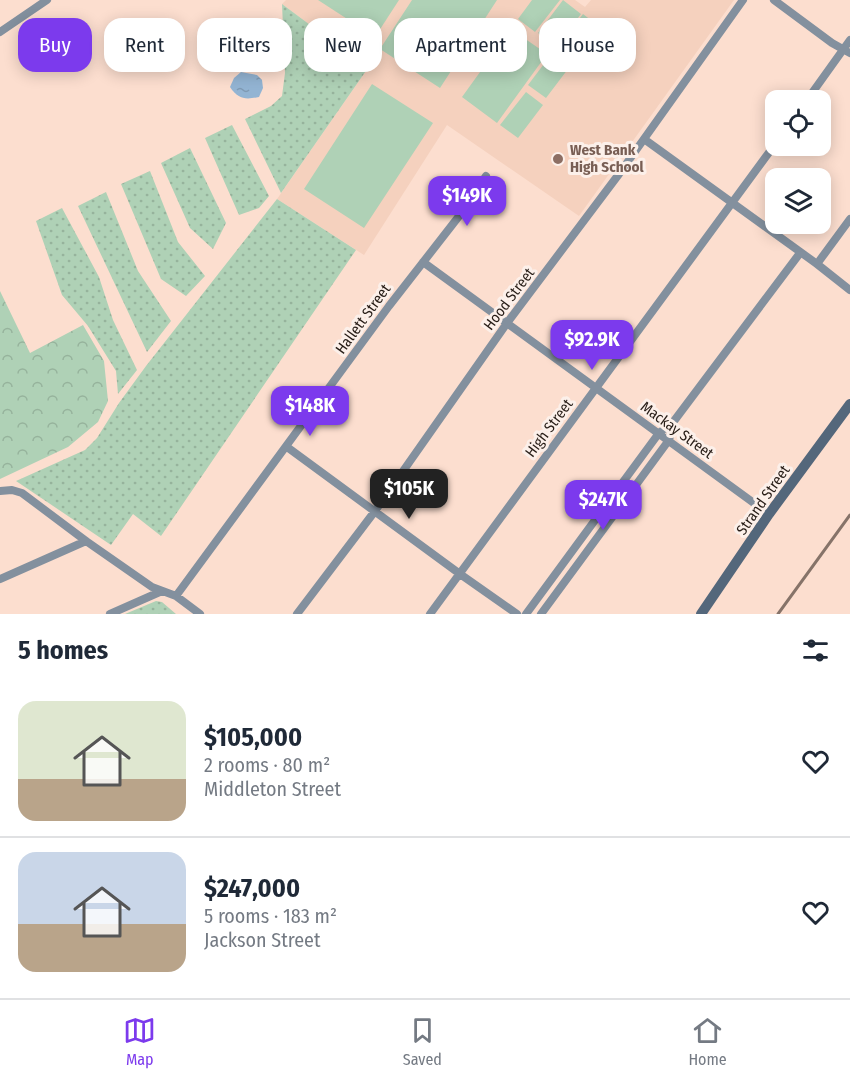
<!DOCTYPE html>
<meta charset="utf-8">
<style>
:root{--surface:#fff;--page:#f2f2f3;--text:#1f2937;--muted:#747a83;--line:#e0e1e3;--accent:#7c3aed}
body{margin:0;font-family:"Fira Sans Condensed",sans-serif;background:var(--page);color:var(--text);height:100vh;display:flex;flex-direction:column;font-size:22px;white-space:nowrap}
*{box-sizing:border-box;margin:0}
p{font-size:20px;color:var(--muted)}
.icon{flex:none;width:33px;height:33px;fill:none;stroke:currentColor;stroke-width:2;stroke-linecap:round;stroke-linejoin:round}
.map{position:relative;height:614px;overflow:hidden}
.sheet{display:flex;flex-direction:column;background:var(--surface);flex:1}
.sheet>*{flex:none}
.top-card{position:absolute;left:18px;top:18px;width:814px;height:54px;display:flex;gap:12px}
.tools{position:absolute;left:765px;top:90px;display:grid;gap:12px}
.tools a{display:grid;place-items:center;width:66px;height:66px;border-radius:12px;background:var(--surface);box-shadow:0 3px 15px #0003;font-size:30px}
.price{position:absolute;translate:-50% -51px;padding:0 14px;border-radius:12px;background:var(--accent);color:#fff;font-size:20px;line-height:39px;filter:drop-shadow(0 2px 3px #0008)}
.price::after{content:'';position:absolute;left:50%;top:36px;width:18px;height:14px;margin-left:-9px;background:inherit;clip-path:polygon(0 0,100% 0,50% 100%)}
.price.selected{background:#222;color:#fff}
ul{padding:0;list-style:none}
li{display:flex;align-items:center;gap:18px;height:150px;padding:0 18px}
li+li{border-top:2px solid var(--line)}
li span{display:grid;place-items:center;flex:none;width:168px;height:120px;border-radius:18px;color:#555}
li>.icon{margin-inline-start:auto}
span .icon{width:72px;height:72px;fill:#fffc;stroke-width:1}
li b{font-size:26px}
h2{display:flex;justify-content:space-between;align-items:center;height:72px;padding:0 18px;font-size:26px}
.tag{padding:0 21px;border-radius:18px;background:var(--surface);box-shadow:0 3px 15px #0003;font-size:21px;line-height:54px}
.tag.selected{background:var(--accent);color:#fff}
.tab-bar{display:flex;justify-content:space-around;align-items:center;height:84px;border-top:2px solid var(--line);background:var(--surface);font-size:16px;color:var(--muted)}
.tab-bar a{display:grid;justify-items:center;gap:3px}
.tab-bar .selected{color:var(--accent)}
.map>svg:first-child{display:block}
</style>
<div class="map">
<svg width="850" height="614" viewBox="0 0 850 614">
<defs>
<pattern id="grass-dots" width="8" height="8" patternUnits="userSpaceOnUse" patternTransform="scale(1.5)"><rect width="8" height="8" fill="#afd1b6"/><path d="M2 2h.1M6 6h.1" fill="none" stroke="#96b39c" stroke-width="1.8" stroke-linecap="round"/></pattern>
<pattern id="forest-crowns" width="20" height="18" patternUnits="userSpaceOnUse" patternTransform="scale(1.5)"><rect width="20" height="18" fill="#afd1b6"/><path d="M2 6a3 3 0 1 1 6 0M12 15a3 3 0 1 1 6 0" fill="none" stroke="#96b39c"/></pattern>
<pattern id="water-ripples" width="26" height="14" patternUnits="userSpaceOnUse" patternTransform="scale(1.5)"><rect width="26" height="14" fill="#93b4d3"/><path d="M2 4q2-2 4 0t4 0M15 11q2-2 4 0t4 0" fill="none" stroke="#7f9ab4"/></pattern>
</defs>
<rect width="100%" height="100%" fill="#fcdecf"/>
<path fill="#f5d1be" d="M286 0H575L585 7 591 0H734L579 216 447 125 364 255 277 199 368 68 282 4Z"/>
<path fill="url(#grass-dots)" d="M282 4 368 68 281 193 245 119 271 106 282 96 285 73Z
M232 125 269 196 259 208 239 215 205 138Z
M190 148 226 223 213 249 190 228 161 163Z
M150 171 178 242 205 276 186 296 161 279 121 184Z
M106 192 138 271 171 321 147 352 78 206Z
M277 199 356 250 161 536 133 514 111 545 16 481 85 450 97 438 119 403 146 366Z
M62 208 99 277 113 320 137 370 118 394 116 371 88 326 62 295 36 221Z
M156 601 162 602 176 614H125Z"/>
<path fill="url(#forest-crowns)" d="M0 291 30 353 83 325 104 361 108 401 98 422 68 447 0 479Z"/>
<path fill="#afd1b6" d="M318 0H399L375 37Z
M412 0H497L440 88 380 49Z
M532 0H560L535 32 518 19Z
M563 0 581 14 556 47 538 33Z
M583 14 601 28 576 61 558 47Z
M511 29 547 54 497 123 462 97Z
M553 52 571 65 546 98 528 85Z
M372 84 433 123 364 228 304 189Z
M526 92 543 105 518 138 500 125Z"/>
<path fill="url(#water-ripples)" d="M241 72 257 75 262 80 263 88 259 97C245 100 238 99 230 87L234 78Z"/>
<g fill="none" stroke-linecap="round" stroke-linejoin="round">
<path stroke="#83909e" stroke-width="8" d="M774 0 832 43 850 53
M0 32 47 0
M807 100 850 40
M644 139 817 264 850 290
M423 262 769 514
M817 264 850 219
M287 447 460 574 517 614
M0 491 12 490 22 493 86 541 152 587 176 596 200 614
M0 579 86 541
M176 596 389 306 463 211 486 176
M110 614 162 591
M297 614 375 511 507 323 619 174 743 0
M430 614 776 143
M526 614 659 433 674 421 800 253
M541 614 669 440 674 421"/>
<path stroke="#54677b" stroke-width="10" d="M701 614 769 514 850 404"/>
<path stroke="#867369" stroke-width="3" d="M778 614 850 515"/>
</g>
<circle fill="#8d6e63" stroke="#fcf0ea" stroke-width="2" cx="558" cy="159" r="6"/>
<g text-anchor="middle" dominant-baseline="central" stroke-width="6" stroke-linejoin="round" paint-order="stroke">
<g font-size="15" font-weight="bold" fill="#785e54" stroke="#fcf0ea" text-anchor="start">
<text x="570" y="150">West Bank<tspan x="570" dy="17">High School</tspan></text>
</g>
<g font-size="15" fill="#261c16" stroke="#fcf0ea">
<text transform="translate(509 299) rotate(-53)">Hood Street</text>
<text transform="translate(363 319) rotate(-54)">Hallett Street</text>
<text transform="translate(549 428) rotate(-53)">High Street</text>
<text transform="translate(677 430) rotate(36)">Mackay Street</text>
<text transform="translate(763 500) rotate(-55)">Strand Street</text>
</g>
</g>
</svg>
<div class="tools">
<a><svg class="icon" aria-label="locate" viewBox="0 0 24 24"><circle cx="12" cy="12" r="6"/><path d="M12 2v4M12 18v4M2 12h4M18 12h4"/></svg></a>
<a><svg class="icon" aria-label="layers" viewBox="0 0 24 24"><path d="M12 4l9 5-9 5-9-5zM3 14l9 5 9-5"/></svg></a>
</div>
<b class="price" style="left:467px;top:227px">$149K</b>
<b class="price" style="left:592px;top:371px">$92.9K</b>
<b class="price" style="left:310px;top:437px">$148K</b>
<b class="price selected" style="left:409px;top:520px">$105K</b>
<b class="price" style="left:603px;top:531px">$247K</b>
<div class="top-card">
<a class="tag selected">Buy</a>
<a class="tag">Rent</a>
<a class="tag">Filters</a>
<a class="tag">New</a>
<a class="tag">Apartment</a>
<a class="tag">House</a>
</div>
</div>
<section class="sheet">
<h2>5 homes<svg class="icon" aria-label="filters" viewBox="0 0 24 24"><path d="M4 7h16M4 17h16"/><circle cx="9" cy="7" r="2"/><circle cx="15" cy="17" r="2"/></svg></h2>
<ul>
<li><span style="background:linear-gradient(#dfe7d0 65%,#b9a48a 0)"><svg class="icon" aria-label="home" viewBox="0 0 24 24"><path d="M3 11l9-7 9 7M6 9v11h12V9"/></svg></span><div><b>$105,000</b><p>2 rooms · 80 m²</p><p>Middleton Street</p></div><svg class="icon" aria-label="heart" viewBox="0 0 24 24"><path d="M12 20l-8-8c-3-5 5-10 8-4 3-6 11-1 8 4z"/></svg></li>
<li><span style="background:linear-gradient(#c9d6e8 60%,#b9a48a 0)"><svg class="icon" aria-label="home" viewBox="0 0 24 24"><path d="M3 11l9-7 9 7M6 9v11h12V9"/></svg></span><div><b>$247,000</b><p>5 rooms · 183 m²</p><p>Jackson Street</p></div><svg class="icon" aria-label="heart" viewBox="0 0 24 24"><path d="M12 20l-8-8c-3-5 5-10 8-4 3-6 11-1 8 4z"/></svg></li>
</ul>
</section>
<nav class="tab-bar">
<a class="selected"><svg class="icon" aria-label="map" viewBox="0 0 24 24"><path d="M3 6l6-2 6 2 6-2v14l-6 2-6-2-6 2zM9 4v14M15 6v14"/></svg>Map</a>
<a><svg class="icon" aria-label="saved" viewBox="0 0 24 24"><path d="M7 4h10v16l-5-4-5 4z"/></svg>Saved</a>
<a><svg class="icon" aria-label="home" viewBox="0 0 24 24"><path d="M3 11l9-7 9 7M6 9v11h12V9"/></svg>Home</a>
</nav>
